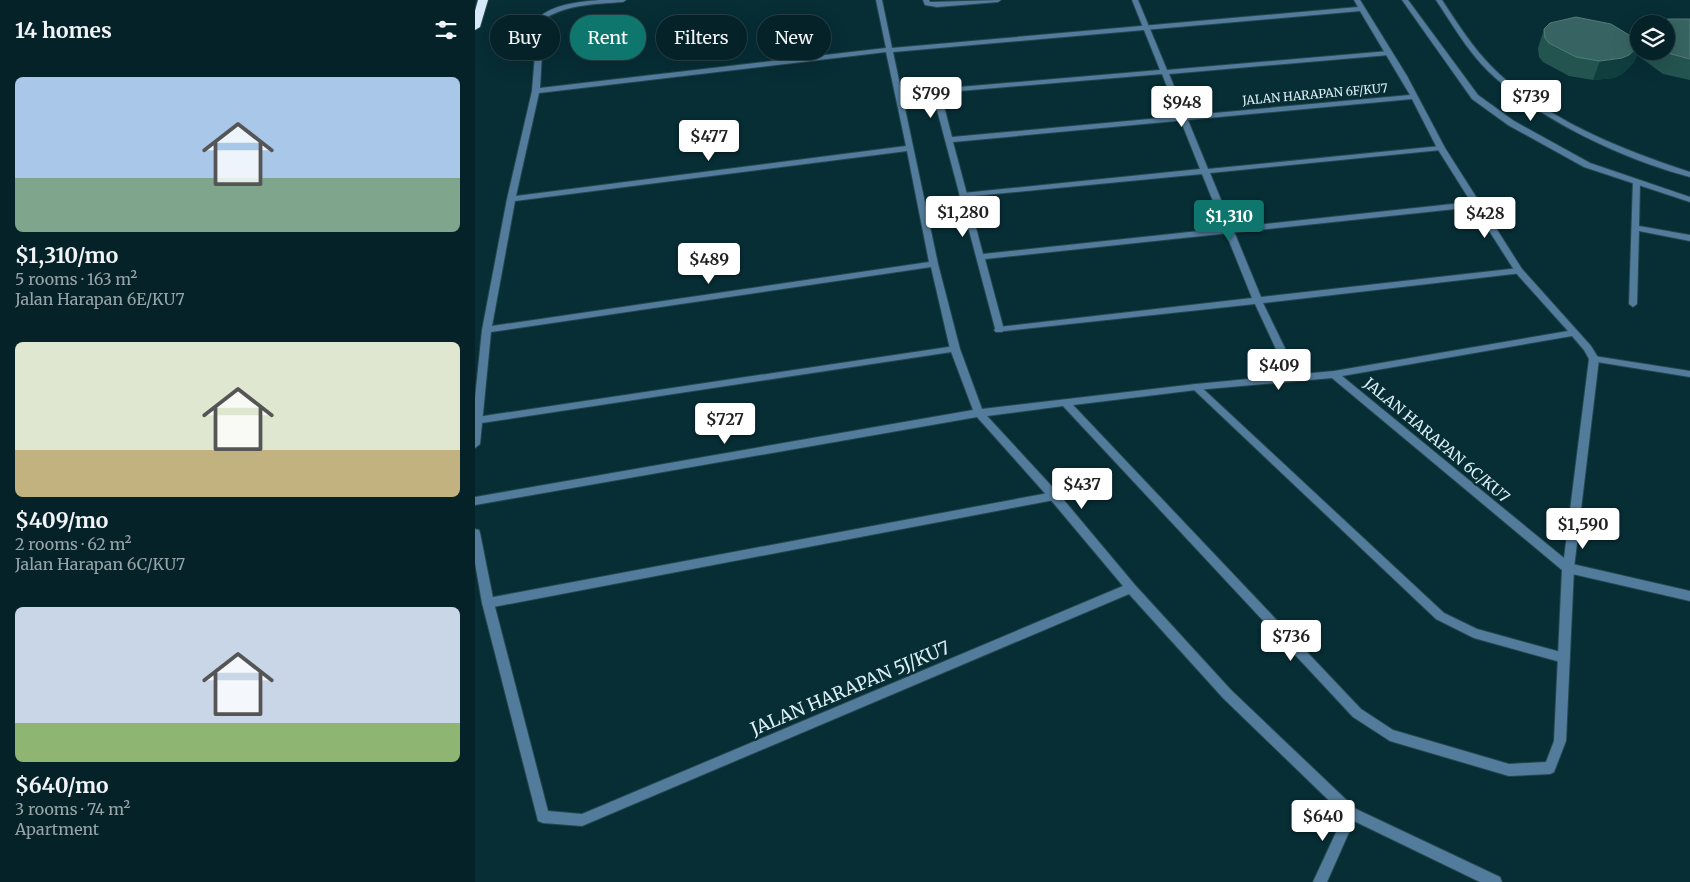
<!DOCTYPE html>
<meta charset="utf-8">
<style>
:root{--surface:#052228;--page:#132f34;--text:#f1f3f6;--muted:#97a4a8;--line:#263f45;--accent:#0f766e}
body{margin:0;font-family:Merriweather,serif;background:var(--page);color:var(--text);height:100vh;display:flex;flex-direction:column;font-size:19px;white-space:nowrap}
*{box-sizing:border-box;margin:0}
p{font-size:16px;color:var(--muted)}
.icon{flex:none;width:28px;height:28px;fill:none;stroke:currentColor;stroke-width:2;stroke-linecap:round;stroke-linejoin:round}
.map{position:relative;flex:1;overflow:hidden}
.side{display:flex;flex-direction:column;background:var(--surface);width:475px}
.side>*{flex:none}
.top-card{position:absolute;left:15px;top:15px;width:475px;height:45px;display:flex;gap:10px}
.controls{position:absolute;left:1155px;top:15px;display:grid;gap:10px}
.controls a{display:grid;place-items:center;width:45px;height:45px;border-radius:50%;background:var(--surface);box-shadow:0 5px 20px #0002,0 0 0 1px var(--line);font-size:25px}
.price{position:absolute;translate:-50% -42px;padding:0 11px;border-radius:5px;background:#fff;color:#222;font-size:16px;line-height:32px;filter:drop-shadow(0 1px 2px #0008)}
.price::after{content:'';position:absolute;left:50%;top:30px;width:15px;height:11px;margin-left:-8px;background:inherit;clip-path:polygon(0 0,100% 0,50% 100%)}
.price.on{background:var(--accent);color:#fff}
ul{padding:0;list-style:none}
li{display:grid;align-content:center;gap:10px;height:265px;padding:0 15px}
li span{display:grid;place-items:center;height:155px;border-radius:8px;color:#555}
li>.icon{margin-inline-start:auto}
span .icon{width:90px;height:90px;fill:#fffc;stroke-width:1}
li b{font-size:21px}
h2{display:flex;justify-content:space-between;align-items:center;height:60px;padding:0 15px;font-size:21px}
.chip{padding:0 18px;border-radius:22px;background:var(--surface);box-shadow:0 5px 20px #0002,0 0 0 1px var(--line);font-size:18px;line-height:45px}
.chip.on{background:var(--accent);color:#fff}
main{display:flex;flex:1;min-height:0}
.map>svg:first-child{display:block}
</style>
<main>
<section class="side">
<h2>14 homes<svg class="icon" aria-label="filters" viewBox="0 0 24 24"><path d="M4 7h16M4 17h16"/><circle cx="9" cy="7" r="2"/><circle cx="15" cy="17" r="2"/></svg></h2>
<ul>
<li><span style="background:linear-gradient(#a9c7e8 65%,#7fa58c 0)"><svg class="icon" aria-label="home" viewBox="0 0 24 24"><path d="M3 11l9-7 9 7M6 9v11h12V9"/></svg></span><div><b>$1,310/mo</b><p>5 rooms · 163 m²</p><p>Jalan Harapan 6E/KU7</p></div></li>
<li><span style="background:linear-gradient(#dfe7d0 70%,#c2b280 0)"><svg class="icon" aria-label="home" viewBox="0 0 24 24"><path d="M3 11l9-7 9 7M6 9v11h12V9"/></svg></span><div><b>$409/mo</b><p>2 rooms · 62 m²</p><p>Jalan Harapan 6C/KU7</p></div></li>
<li><span style="background:linear-gradient(#c9d6e8 75%,#8fb573 0)"><svg class="icon" aria-label="home" viewBox="0 0 24 24"><path d="M3 11l9-7 9 7M6 9v11h12V9"/></svg></span><div><b>$640/mo</b><p>3 rooms · 74 m²</p><p>Apartment</p></div></li>
</ul>
</section>
<div class="map">
<svg width="1215" height="882" viewBox="0 0 1215 882">
<rect width="100%" height="100%" fill="#072d35"/>
<g fill="none" stroke-linecap="round" stroke-linejoin="round">
<g stroke="#254850" stroke-width="2">
<path id="lane" d="M448 0H454L455 2 526 0 523 2 462 7 450 5Z
M657 0H663L692 70 914 51 917 53 914 55 694 74 733 169 966 146 970 148 966 150 735 173 786 297 1044 268 1047 269 1048 271 1047 273 788 303 824 377 819 380 814 377 780 304 521 332 519 330 521 328 524 327 777 298 727 174 488 197 484 195 488 193 725 169 687 74 461 93 457 91 461 89 685 70Z
M1158 181H1164L1165 183 1164 226 1215 235V241L1164 231 1162 304 1158 307 1154 304Z
M480 346 483 347 485 349 483 351 0 424V418L2 417Z
M1119 356 1215 371V377L1116 361 1114 359 1116 357Z
M721 384 724 385 969 613 1002 629 1093 654 1095 658 1093 662 1089 663 999 638 961 619 718 389 716 387 718 385Z
M579 492 583 493 584 496 583 499 579 500 13 608 9 606 7 603 9 600 13 598Z
M1093 563 1215 591V601L1093 573 1089 571 1087 568 1089 565Z"/>
</g>
<g stroke="#254850" stroke-width="2">
<path id="street" d="M124 0H151L148 2C121 4 93 4 69 19L65 88 411 48 401 0H407L417 48 883 7 879 0H885L932 76 970 148 1047 269 1116 346 1124 359 1099 568 1091 741 1079 772 1075 774 1034 776 915 741 878 717 588 406 512 416 583 493 660 585 756 690 881 809 1025 877 1027 882H1005L879 821 852 882H838L869 815 748 698 654 594 107 826 68 823 63 821 7 603 0 563V529L4 530 5 533 19 603 73 811 107 814 648 586 575 499 502 417 0 505V497L498 410 475 349 456 267 16 332 5 444 0 448V398L7 330 32 199 57 91 63 18C79 4 103 2 124 0ZM885 11 935 95 477 137 465 91 458 89 457 91 521 332H527L529 330 510 259 999 207 1041 273 1093 331 859 371 721 384 507 409 485 349 463 264 418 52ZM411 52 431 146 41 196 64 93ZM937 99 962 148 996 202 508 254 478 142ZM432 151 454 262 17 326 40 201ZM1097 336 1109 350 1114 359 1089 558 867 376ZM857 378 1087 570 1079 741 1071 762 1034 764 918 730 886 709 598 405 721 390Z
M927 0H933L1003 95 1039 121 1115 163 1215 197V202L1109 167 1033 125 997 99Z
M961 0H967C982 23 998 48 1017 67 1069 119 1147 150 1215 172V177C1149 160 1062 119 1013 71 992 50 977 24 961 0Z"/>
</g>
<g stroke="#254850" stroke-width="2">
<path id="highway" d="M3 0H13L5 27 0 30V11Z"/>
</g>
<use href="#lane" fill="#537c9c" fill-rule="evenodd"/>
<use href="#street" fill="#537c9c" fill-rule="evenodd"/>
<use href="#highway" fill="#d6e9f9" fill-rule="evenodd"/>
</g>
<path fill="#245450" d="M1215 19V80L1188 74 1162 55 1159 62 1147 74 1139 78 1118 80 1094 76 1068 62 1064 57 1063 48 1069 29 1164 41V51H1191Z"/>
<path fill="#103d3e" d="M1164 46V50L1159 62 1147 74 1139 78 1118 80 1125 61Z"/>
<path fill="#376462" stroke="#517a79" d="M1101 17 1136 24 1164 41V46L1154 55 1147 58 1125 61 1101 57 1074 43 1070 38 1069 29 1075 23Z
M1193 19H1215V59L1196 54 1191 51V24H1180Z"/>
<g text-anchor="middle" dominant-baseline="central" stroke-width="4.5" stroke-linejoin="round" paint-order="stroke">
<g font-size="12" fill="#dbeff4" stroke="#072d35">
<text transform="translate(840 94) rotate(-5)">JALAN HARAPAN 6F/KU7</text>
</g>
<g font-size="15" fill="#dbeff4" stroke="#072d35">
<text transform="translate(962 440) rotate(40)">JALAN HARAPAN 6C/KU7</text>
</g>
<g font-size="18" fill="#dbeff4" stroke="#072d35">
<text transform="translate(375 688) rotate(-23)">JALAN HARAPAN 5J/KU7</text>
</g>
</g>
</svg>
<div class="controls">
<a><svg class="icon" aria-label="layers" viewBox="0 0 24 24"><path d="M12 4l9 5-9 5-9-5zM3 14l9 5 9-5"/></svg></a>
</div>
<b class="price" style="left:456px;top:119px">$799</b>
<b class="price" style="left:1056px;top:122px">$739</b>
<b class="price" style="left:707px;top:128px">$948</b>
<b class="price" style="left:234px;top:162px">$477</b>
<b class="price" style="left:488px;top:238px">$1,280</b>
<b class="price" style="left:1010px;top:239px">$428</b>
<b class="price on" style="left:754px;top:242px">$1,310</b>
<b class="price" style="left:234px;top:285px">$489</b>
<b class="price" style="left:804px;top:391px">$409</b>
<b class="price" style="left:250px;top:445px">$727</b>
<b class="price" style="left:607px;top:510px">$437</b>
<b class="price" style="left:1108px;top:550px">$1,590</b>
<b class="price" style="left:816px;top:662px">$736</b>
<b class="price" style="left:848px;top:842px">$640</b>
<div class="top-card">
<a class="chip">Buy</a>
<a class="chip on">Rent</a>
<a class="chip">Filters</a>
<a class="chip">New</a>
</div>
</div>
</main>
